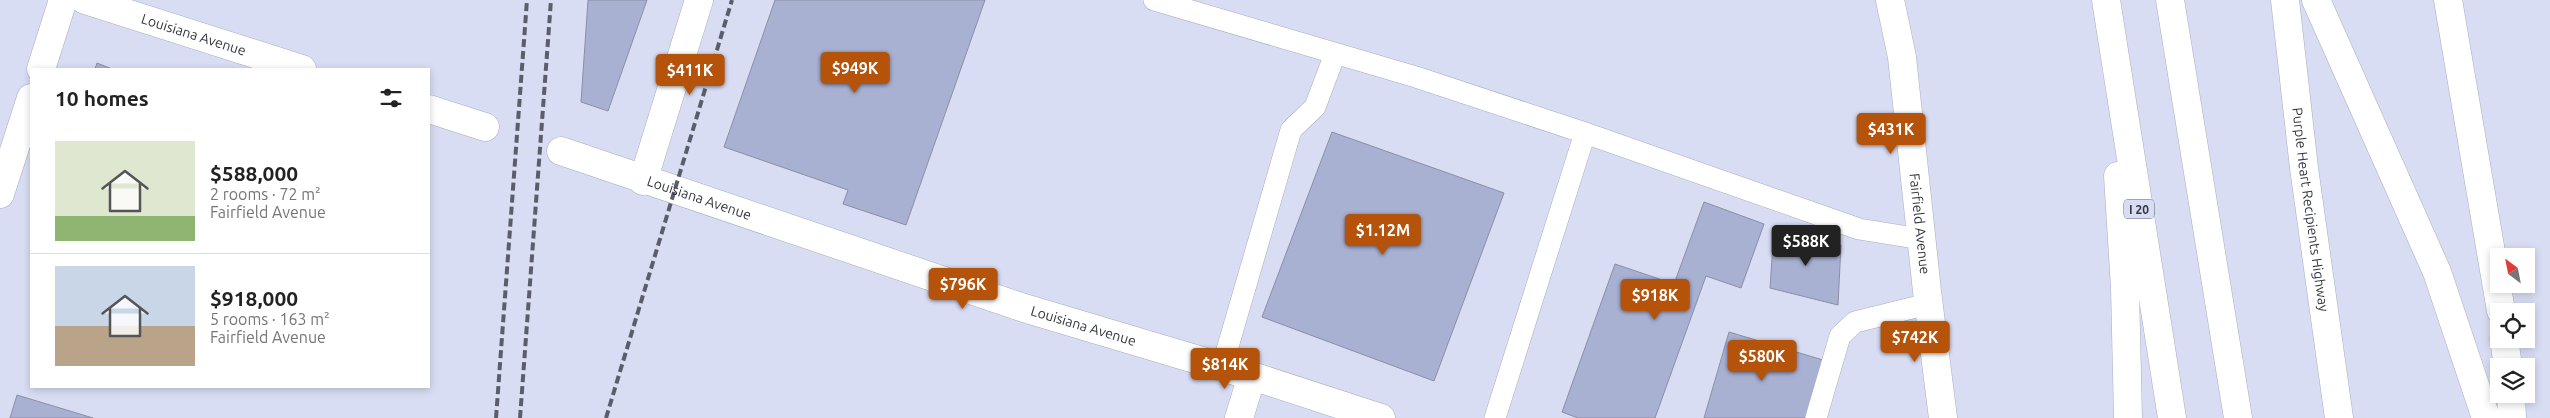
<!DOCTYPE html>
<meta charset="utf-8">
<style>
:root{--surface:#fff;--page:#f6f6f6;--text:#222;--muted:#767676;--line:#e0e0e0;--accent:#b45309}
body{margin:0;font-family:Ubuntu,sans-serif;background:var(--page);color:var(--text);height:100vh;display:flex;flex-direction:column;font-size:19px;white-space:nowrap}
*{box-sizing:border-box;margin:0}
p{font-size:16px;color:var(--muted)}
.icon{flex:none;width:28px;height:28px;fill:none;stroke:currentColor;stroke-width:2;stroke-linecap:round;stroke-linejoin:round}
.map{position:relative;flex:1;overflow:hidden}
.details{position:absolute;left:30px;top:68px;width:400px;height:320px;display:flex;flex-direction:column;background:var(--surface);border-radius:0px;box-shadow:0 2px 8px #0003}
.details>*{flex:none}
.needle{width:32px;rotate:328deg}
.buttons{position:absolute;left:2490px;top:248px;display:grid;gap:10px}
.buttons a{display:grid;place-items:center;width:45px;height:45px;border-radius:0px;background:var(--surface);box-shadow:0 2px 8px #0003;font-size:25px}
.price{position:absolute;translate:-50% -42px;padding:0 11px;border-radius:5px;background:var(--accent);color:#fff;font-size:16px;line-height:32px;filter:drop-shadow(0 1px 2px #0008)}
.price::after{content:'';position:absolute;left:50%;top:30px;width:15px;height:11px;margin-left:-8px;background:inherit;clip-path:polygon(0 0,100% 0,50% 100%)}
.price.selected{background:#222;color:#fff}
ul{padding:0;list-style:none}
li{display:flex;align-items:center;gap:15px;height:125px;padding:0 25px}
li+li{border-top:1px solid var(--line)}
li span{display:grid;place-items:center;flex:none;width:140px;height:100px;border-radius:0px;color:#555}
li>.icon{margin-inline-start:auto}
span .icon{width:60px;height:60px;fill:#fffc;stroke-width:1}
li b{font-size:21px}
h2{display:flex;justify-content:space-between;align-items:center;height:60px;padding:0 25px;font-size:21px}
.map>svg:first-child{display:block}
</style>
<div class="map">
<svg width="2550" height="418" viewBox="0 0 2550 418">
<rect width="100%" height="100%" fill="#d8ddf3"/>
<path fill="#a9b1d3" stroke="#8a8fa3" d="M588 0H647L608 111 581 102Z
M775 0H985L906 225 843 204 848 190 724 147Z
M97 63 112 69H95Z
M1332 132 1504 193 1434 381 1262 317Z
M1704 202 1764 224 1741 288 1706 276 1655 418H1578L1562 412 1615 264 1674 284Z
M1774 229 1841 245 1838 305 1770 288Z
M1729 332 1823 360 1806 418H1704Z
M17 395 93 418H10Z"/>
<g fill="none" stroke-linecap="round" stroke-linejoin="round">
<g stroke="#a8adc1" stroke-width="22">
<path id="service" d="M1154 0 1416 77 1585 133 1859 229 1921 239
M1222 367 1291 130 1315 107 1335 54
M1495 418 1585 133
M1816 418 1840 336 1855 322 1928 304"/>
</g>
<g stroke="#a8adc1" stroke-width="29">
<g id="minor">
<path id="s1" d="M85 0 302 69"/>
<path id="s2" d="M1890 0 1902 57 1927 291 1943 418"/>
<path d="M41 69 63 0"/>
<path d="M429 109 485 127"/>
<path id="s3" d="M561 151 1024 308 1252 376 1381 418"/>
<path d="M643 181 699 0"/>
<path d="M0 194 31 98"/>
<path d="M1239 418 1252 376"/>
</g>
</g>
<g stroke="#a8adc1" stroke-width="29">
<g id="motorway">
<path d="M2106 0 2172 418"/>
<path d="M2170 0 2238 418"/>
<path id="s4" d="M2285 0 2304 168 2339 418"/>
<path d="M2316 0 2437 272 2486 418"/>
<path d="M2448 0 2501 311"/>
<path d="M2118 176 2125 288 2128 418"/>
<path d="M2504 339 2508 366"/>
<path d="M2511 394 2512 418"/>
</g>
</g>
<use href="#service" stroke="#fff" stroke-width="21"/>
<use href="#minor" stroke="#fff" stroke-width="28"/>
<use href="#motorway" stroke="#fff" stroke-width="28"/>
<path stroke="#5b5e6a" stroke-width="4" stroke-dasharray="8 4" stroke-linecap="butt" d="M496 418 527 0
M520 418 551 0
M606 418 732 0"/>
</g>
<g text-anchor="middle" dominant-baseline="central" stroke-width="4" stroke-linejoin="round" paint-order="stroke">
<rect fill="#d8ddf3" stroke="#656875" stroke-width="1" x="2124" y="199.5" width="30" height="19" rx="4"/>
<g font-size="12" font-weight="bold" fill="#34363f">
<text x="2139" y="209">I 20</text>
</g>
<g font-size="14" fill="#34363f" stroke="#d8ddf3">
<text stroke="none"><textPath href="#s1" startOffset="114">Louisiana Avenue</textPath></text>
<text stroke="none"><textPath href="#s3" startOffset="146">Louisiana Avenue</textPath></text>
<text stroke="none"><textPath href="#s4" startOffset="211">Purple Heart Recipients Highway</textPath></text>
<text stroke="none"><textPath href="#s2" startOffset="226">Fairfield Avenue</textPath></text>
<text stroke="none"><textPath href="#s3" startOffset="551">Louisiana Avenue</textPath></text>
</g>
</g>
</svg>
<div class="buttons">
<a><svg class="needle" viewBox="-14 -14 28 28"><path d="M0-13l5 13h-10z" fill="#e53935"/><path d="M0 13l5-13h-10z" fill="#767676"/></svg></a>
<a><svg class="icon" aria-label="locate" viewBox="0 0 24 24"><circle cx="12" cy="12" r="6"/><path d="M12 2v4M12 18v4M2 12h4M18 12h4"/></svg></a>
<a><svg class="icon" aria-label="layers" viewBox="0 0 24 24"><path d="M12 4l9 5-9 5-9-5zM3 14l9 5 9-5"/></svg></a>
</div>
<b class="price" style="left:855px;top:94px">$949K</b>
<b class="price" style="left:690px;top:96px">$411K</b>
<b class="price" style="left:1891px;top:155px">$431K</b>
<b class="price" style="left:1383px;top:256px">$1.12M</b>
<b class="price selected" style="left:1806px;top:267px">$588K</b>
<b class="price" style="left:963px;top:310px">$796K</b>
<b class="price" style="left:1655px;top:321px">$918K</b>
<b class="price" style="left:1915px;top:363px">$742K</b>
<b class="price" style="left:1762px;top:382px">$580K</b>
<b class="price" style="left:1225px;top:390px">$814K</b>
<section class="details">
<h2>10 homes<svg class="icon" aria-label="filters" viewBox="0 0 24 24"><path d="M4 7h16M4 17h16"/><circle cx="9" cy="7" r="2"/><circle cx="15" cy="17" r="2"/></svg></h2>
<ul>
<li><span style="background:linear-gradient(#dfe7d0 75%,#8fb573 0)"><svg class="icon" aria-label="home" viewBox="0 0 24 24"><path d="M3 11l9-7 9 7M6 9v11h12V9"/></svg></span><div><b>$588,000</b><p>2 rooms · 72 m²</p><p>Fairfield Avenue</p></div></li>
<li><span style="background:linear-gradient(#c9d6e8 60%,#b9a48a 0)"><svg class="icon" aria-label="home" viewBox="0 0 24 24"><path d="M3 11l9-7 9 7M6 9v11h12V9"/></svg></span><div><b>$918,000</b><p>5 rooms · 163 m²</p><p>Fairfield Avenue</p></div></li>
</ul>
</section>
</div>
